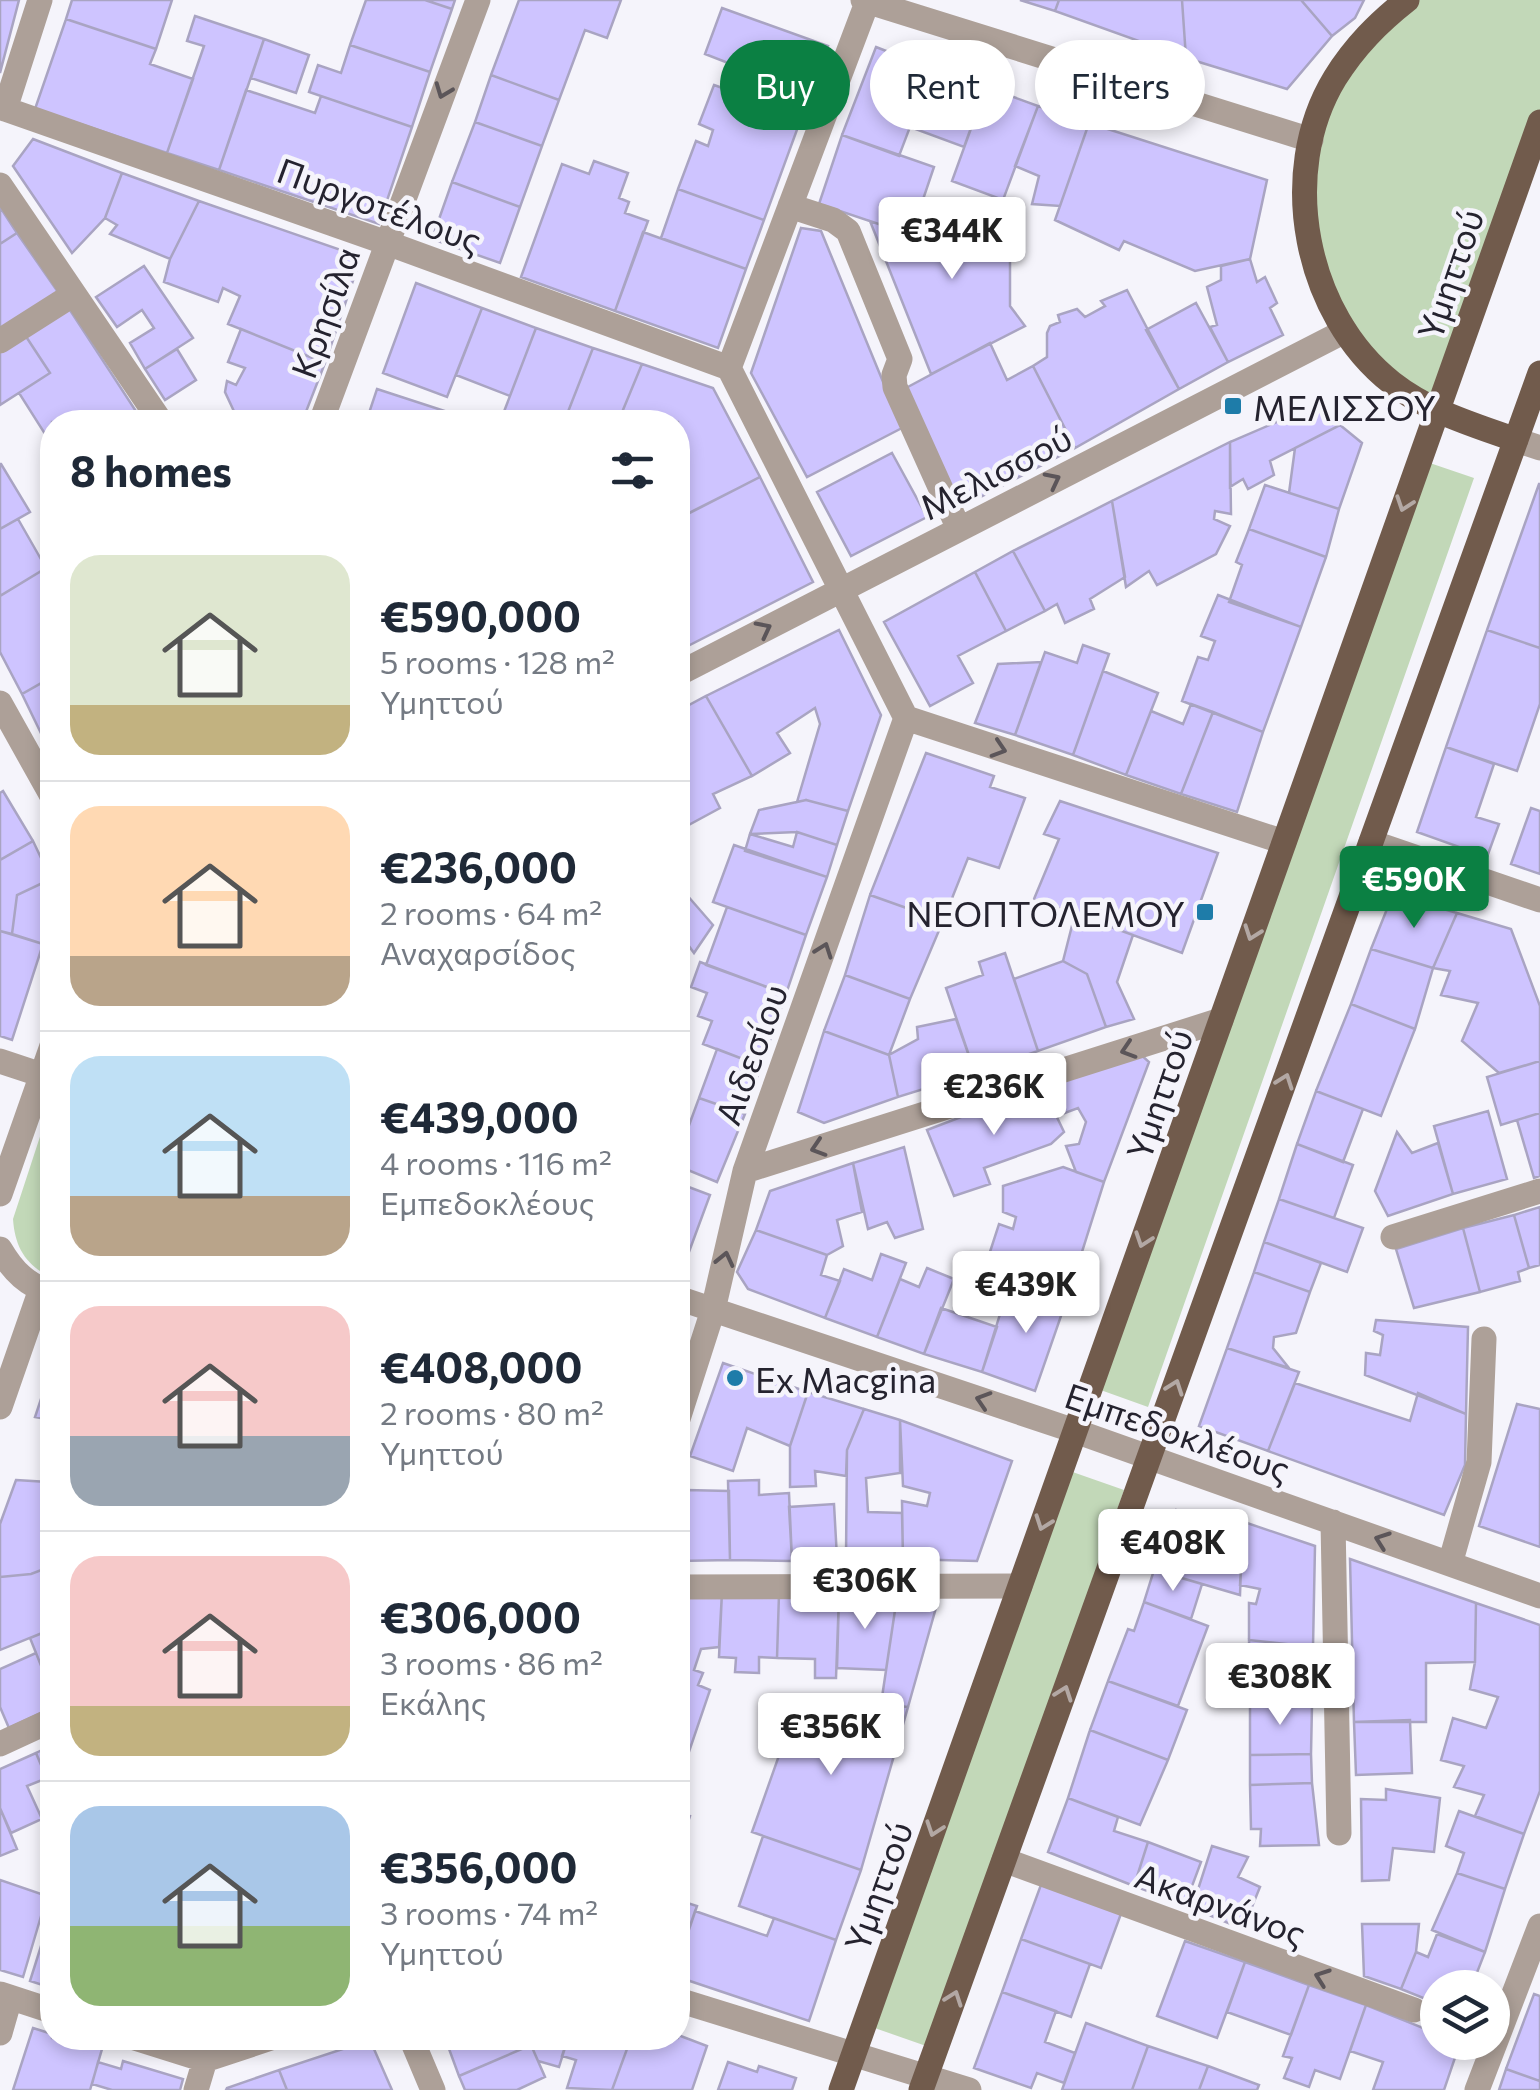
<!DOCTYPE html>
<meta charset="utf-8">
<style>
:root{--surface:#fff;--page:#f6f6f7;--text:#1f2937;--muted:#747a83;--line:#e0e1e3;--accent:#0b8043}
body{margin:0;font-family:Commissioner,sans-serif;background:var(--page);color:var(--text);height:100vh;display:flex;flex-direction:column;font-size:38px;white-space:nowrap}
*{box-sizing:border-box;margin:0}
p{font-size:32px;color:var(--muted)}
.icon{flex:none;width:55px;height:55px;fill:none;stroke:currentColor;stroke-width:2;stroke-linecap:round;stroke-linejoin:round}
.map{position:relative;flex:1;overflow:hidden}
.sheet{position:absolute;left:40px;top:410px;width:650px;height:1640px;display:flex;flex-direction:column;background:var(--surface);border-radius:40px;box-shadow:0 5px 15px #0003}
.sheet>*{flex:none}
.hud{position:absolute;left:720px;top:40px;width:670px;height:90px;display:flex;gap:20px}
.fabs{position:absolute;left:1420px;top:1970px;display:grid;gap:20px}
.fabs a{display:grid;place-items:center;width:90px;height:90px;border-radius:50%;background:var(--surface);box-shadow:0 5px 15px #0003;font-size:50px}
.price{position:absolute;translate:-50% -85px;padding:0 22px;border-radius:10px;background:#fff;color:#222;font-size:32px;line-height:65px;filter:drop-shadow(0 2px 5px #0008)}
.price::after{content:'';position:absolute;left:50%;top:60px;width:30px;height:22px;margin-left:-15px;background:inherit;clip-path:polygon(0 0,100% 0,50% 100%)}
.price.on{background:var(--accent);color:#fff}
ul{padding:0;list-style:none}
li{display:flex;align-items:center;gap:30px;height:250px;padding:0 30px}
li+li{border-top:2px solid var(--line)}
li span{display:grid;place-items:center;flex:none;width:280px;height:200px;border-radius:30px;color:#555}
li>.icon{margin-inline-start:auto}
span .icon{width:120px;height:120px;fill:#fffc;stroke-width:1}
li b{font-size:42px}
h2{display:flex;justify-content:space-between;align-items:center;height:120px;padding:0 30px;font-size:42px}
.pill{padding:0 35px;border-radius:45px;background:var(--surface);box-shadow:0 5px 15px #0003;font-size:35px;line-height:90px}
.pill.on{background:var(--accent);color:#fff}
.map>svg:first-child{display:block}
</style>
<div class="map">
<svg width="1540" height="2090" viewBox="0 0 1540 2090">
<rect width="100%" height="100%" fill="#f5f4fb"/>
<path fill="#c2d8b8" d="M1407 0H1540V122L1436 413 1345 331 1304 200 1333 81Z
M1421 460 1474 478 1148 1407 1095 1388Z
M52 1100V1278C26 1265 15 1248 13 1219Z
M1064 1469 1124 1490 929 2047 869 2026Z"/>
<path fill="#cec4ff" stroke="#a9a4c2" stroke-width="2.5" d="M0 0H19L0 73Z
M72 0H172L156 49 66 19Z
M366 0H425L452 9 430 72 350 45Z
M425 0H455L452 9Z
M519 0H621L607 38 585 30 559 100 491 75Z
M1020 0H1059L1055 11Z
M1059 0H1182L1186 58 1055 11Z
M1182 0H1301L1332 36 1287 89 1186 58Z
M1301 0H1364L1355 18 1332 36Z
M722 8 828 46 802 116 728 90 736 66 705 54Z
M195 16 264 39 219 170 167 153 204 46 187 41Z
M66 19 156 49 150 64 193 79 167 153 35 109Z
M264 39 309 55 296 93 251 78Z
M350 45 430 72 412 127 309 92 318 65 341 73Z
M876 47 932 69 899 156 842 135Z
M932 69 986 87 964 147 910 127Z
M491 75 559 100 542 146 475 122Z
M714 85 802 116 764 220 678 189 696 141 708 146 713 130 699 124Z
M986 87 1038 106 1003 200 952 181Z
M246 90 315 113 321 96 412 127 379 224 219 170Z
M1038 106 1089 123 1060 206 1032 204 1039 176 1015 166Z
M475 122 542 146 520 207 452 182Z
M1089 123 1267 180 1250 259 1195 271 1124 241 1119 250 1055 220Z
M842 135 934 167 911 235 819 204Z
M33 139 122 173 105 218 72 253 13 166Z
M594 161 628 173 619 198 629 202 625 213 648 221 615 311 521 277 562 164 589 174Z
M122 173 199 201 170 259 110 234 117 225 105 218Z
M452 182 520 207 500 263 432 239Z
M678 189 764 220 746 269 661 238Z
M923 199 1010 232V306L1025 326 931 374 870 221 911 235Z
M199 201 361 257 325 363 228 324 240 296 223 288 218 302 164 282 170 259Z
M0 207 17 233 0 244Z
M801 228 821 231 902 428 807 477 751 373Z
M643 232 746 269 718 348 615 311Z
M17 233 58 292 0 330V244Z
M1250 259 1257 282 1265 277 1277 303 1270 308 1283 335 1228 362 1210 327 1217 325 1207 287 1221 280V266Z
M144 266 193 338 145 369 130 343 154 328 142 310 117 327 96 297Z
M416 283 482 308 447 397 383 373Z
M1127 290 1179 389 1075 448 1033 366 1047 357V333L1050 326 1060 322 1058 315 1077 309 1085 317 1105 306 1101 301Z
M1196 303 1228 362 1179 389 1146 330Z
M68 307 143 422H52V445L19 393 50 373 25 335Z
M482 308 536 328 510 396 456 375Z
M536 328 593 348 564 422H500Z
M241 329 325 363 302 422H239L225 392 227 381 236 385 245 368 228 362Z
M25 335 50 373 0 405V351Z
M990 343 1007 380 1033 366 1075 448 959 508 906 388Z
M593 348 642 364 618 422H564Z
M177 349 196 380 165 400 145 369Z
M642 364 713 388 760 477 679 518 678 422H618Z
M377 389 457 415 454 422H366Z
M1321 403 1340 425 1270 461 1274 475 1248 489 1243 479 1230 487V442Z
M1340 425 1362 443 1339 509 1289 493 1295 448Z
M1230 442 1231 514 1215 511 1214 519 1230 526 1216 554 1157 585 1149 571 1126 587 1112 501Z
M892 453 927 517 851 556 817 492Z
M1 464 30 512 0 529V464Z
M760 477 813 582 678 651V519Z
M1539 484H1540V648L1487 630Z
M1265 485 1339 509 1326 557 1249 529Z
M1112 501 1125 577 1090 599 1094 609 1065 623 1057 604 1045 611 1013 551Z
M18 519 46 568 0 596V529Z
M1249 529 1326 557 1301 627 1229 602 1242 565 1236 562Z
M1013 551 1045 611 1006 631 975 572Z
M46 568 52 581V677L22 694 0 652V596Z
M975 572 1006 631 958 656 973 683 930 706 884 622Z
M1218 595 1301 627 1263 732 1182 701 1198 657 1208 660 1215 641 1201 636Z
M839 630 881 715 848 811 806 800 797 802 820 724 815 708 777 733 790 753 752 776 706 696Z
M1487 630 1540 648V704L1517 771 1446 747Z
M1083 645 1109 654 1073 755 1015 735 1045 652 1077 663Z
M1041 662 1015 735 975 723 998 664Z
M1103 671 1158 693 1126 775 1073 755Z
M52 677V756L22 694Z
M706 696 752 776 713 794 720 808 683 828 678 817V711Z
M1191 704 1213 712 1181 794 1126 775 1151 711 1183 724Z
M1213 712 1263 732 1237 812 1181 794Z
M1446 747 1494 764 1476 817 1499 824 1487 857 1417 832Z
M926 753 994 776 990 787 1025 798 999 868 968 858 943 921 870 895Z
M3 791 33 841 0 860V793Z
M806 800 848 811 837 845 797 832 750 834 759 810Z
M1060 801 1218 853 1182 953 1034 899 1059 839 1044 834Z
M1531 808 1540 811V874L1511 864Z
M797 832 837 845 827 877 745 851 750 834 793 847Z
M33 841 51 879 17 895 12 934 0 931V860Z
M734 845 827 877 806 935 713 902Z
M51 879 52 921 43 944 12 934 17 895Z
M686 894 713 925 694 953 678 931V902Z
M1393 894 1457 913 1433 968 1371 949Z
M870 895 943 921 910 999 845 975Z
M727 907 806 935 786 994 706 965Z
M1457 913 1511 929 1540 1006V1061L1499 1073 1462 1041 1478 1003 1441 995 1450 971 1433 968Z
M1075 914 1133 935 1117 982 1134 1019 1106 1027 1087 974 1063 961Z
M0 931 43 944 12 1040 0 1036Z
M1371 949 1433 968 1415 1029 1351 1004Z
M1005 953 1038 1051 975 1073 946 988 983 975 979 962Z
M1063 961 1087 974 1106 1027 1038 1051 1014 979Z
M700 962 786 994 761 1066 703 1044 712 1021 698 1016 707 993 691 987Z
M845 975 910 999 889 1055 824 1031Z
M1351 1004 1415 1029 1381 1116 1316 1091Z
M956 1019 975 1073 898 1097 889 1055 918 1039 917 1027Z
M824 1031 889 1055 898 1097 824 1123 798 1112Z
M717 1049 761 1066 745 1114 699 1098Z
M1138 1052 1149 1062 1104 1182 1076 1172 1066 1146 1079 1144 1086 1122 1078 1108 1057 1116 1042 1086Z
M1540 1061V1113L1501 1125 1487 1077Z
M1042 1086 1064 1132 1051 1144 984 1168 990 1184 954 1196 927 1130Z
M1316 1091 1363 1109 1343 1162 1297 1144Z
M680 1096 688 1109 678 1116V1098Z
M699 1098 745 1114 717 1182 678 1166V1124L688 1128Z
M1488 1111 1507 1179 1453 1194 1434 1126Z
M1540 1113V1176L1534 1178 1517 1120Z
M1397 1132 1412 1153 1438 1143 1453 1194 1388 1216 1375 1191Z
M1297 1144 1353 1165 1334 1218 1279 1199Z
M904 1147 923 1229 895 1238 887 1222 868 1229 853 1163Z
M853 1163 862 1212 837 1220 843 1246 827 1255 756 1230 770 1191Z
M1063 1167 1104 1182 1070 1290 1040 1280 1025 1264 988 1258 999 1224 1013 1229 1016 1217 1003 1212V1186Z
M678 1183 710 1195 683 1268 678 1266Z
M1279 1199 1363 1228 1347 1272 1264 1242Z
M1540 1207V1265L1529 1268 1514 1215Z
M1514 1215 1529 1268 1518 1272 1520 1281 1480 1292 1463 1228Z
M1463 1228 1480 1292 1414 1308 1396 1249Z
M756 1230 827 1255 821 1275 840 1281 825 1318 748 1289 737 1272Z
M1264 1242 1321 1263 1310 1292 1254 1272Z
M881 1254 906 1263 877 1337 825 1318 844 1269 872 1280Z
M927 1268 954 1279 924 1354 877 1337 900 1279 919 1287Z
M1254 1272 1310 1292 1296 1333 1274 1337 1273 1348 1289 1368 1227 1348Z
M1040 1280 1070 1290 1035 1391 982 1372 1006 1295 1032 1304Z
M941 1308 997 1327 982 1372 924 1354Z
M1376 1320 1468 1327 1466 1414 1365 1375 1366 1353 1380 1355 1383 1335 1374 1331Z
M1227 1348 1299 1372 1268 1451 1199 1426Z
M723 1363 808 1392 790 1446 747 1428 733 1471 690 1456Z
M52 1366V1420L35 1417Z
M1295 1383 1410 1421 1418 1393 1466 1414 1465 1465 1444 1515 1268 1451Z
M808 1392 864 1409 847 1450 846 1476 815 1471 816 1486 790 1487V1446Z
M1517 1404 1540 1409V1547L1479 1526Z
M864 1409 900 1420V1473L866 1478 868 1512 902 1513 903 1559 846 1557 847 1450Z
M900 1420 1012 1461 977 1561 903 1559 902 1501 927 1506 930 1493 903 1486Z
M16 1480 48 1482 52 1490V1566L31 1574 0 1577V1524Z
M759 1480V1495L789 1493 792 1561 730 1560 728 1481Z
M686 1490 729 1491 730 1560 678 1561V1518Z
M834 1504 837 1558 792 1561 789 1507Z
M1176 1510 1222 1526 1216 1561 1241 1568 1240 1595 1154 1570Z
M1244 1522 1315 1546 1313 1647 1249 1640V1603L1256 1604 1260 1589 1240 1585Z
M1350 1559 1476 1603 1475 1662 1426 1663V1722H1354Z
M52 1566V1629L0 1650V1577L31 1574Z
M1154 1570 1202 1584 1191 1619 1144 1602Z
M678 1591 722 1592 719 1647 701 1649 694 1670 703 1673 698 1685 710 1690 678 1784Z
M722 1592 779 1594 777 1658 759 1657V1673L735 1672 736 1658 719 1657Z
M779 1594 839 1596 836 1678H815V1659L777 1658Z
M839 1596 897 1597 886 1670 837 1668Z
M897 1597H939L908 1707 881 1704Z
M1144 1602 1208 1626 1178 1706 1108 1681 1128 1629 1134 1631Z
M1476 1603 1540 1625V1791L1524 1834 1475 1816 1484 1795 1454 1787 1464 1766 1441 1760 1453 1718 1486 1728 1498 1697 1470 1689 1475 1662Z
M52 1629V1693L30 1638Z
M1249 1640 1313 1647 1312 1705 1250 1697Z
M36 1653 52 1693V1708L9 1728 0 1707V1669Z
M1108 1681 1187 1710 1168 1760 1090 1730Z
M800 1696 908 1707 861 1870 752 1832Z
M1250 1697 1312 1705 1311 1754 1250 1755Z
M1410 1720 1412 1773 1356 1775 1354 1722Z
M1090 1730 1168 1760 1140 1825 1068 1798Z
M52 1745V1791L36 1753Z
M36 1753 47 1778 27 1786 42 1819 11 1833 0 1808V1769Z
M1311 1754 1312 1783 1250 1785V1755Z
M1312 1783 1319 1845 1260 1846 1261 1829H1251L1250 1785Z
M1386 1789 1440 1798 1434 1852 1393 1848 1389 1880 1362 1881 1361 1799 1386 1800Z
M1068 1798 1118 1817 1114 1831 1148 1842 1134 1886 1048 1852Z
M0 1808 17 1849 0 1856Z
M1459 1811 1524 1834 1505 1889 1457 1873 1464 1853 1446 1846Z
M678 1812 690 1816 678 1852Z
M763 1836 861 1870 836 1940 739 1906Z
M1148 1842 1201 1862 1185 1905 1134 1886Z
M1212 1846 1248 1857 1238 1877 1260 1887 1243 1929 1192 1908Z
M1457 1873 1505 1889 1485 1952 1432 1930Z
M0 1880 47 1896 23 1977 0 1970Z
M1042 1882 1122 1911 1101 1968 1021 1939Z
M678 1900 697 1906 678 1962Z
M695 1911 767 1936 774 1918 836 1940 809 2021 678 1977V1962Z
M1362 1924H1419L1416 1952 1401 1989 1364 1976Z
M47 1927 52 1929V1988L30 1981Z
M1437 1934 1485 1952 1471 1988H1438V2004L1401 1989 1416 1952 1428 1957Z
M1021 1939 1090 1964 1071 2017 1002 1992Z
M1185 1941 1245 1962 1217 2038 1157 2016Z
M1245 1962 1309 1985 1291 2035 1227 2012Z
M1309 1985 1366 2005 1340 2079 1315 2070 1309 2087 1284 2078 1292 2058 1283 2056Z
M1002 1992 1056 2011 1045 2042 1075 2053 1064 2083 1037 2073 1031 2088 974 2068Z
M1534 1994 1540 1996V2081L1506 2069Z
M1366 2005 1438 2034V2042L1460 2043 1444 2090H1373L1383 2062 1350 2051Z
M1086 2023 1148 2046 1132 2090H1062Z
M33 2028 52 2034V2038H64L102 2049 90 2090H13Z
M678 2035 707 2046 692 2090H612L631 2038H678Z
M445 2038H568L559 2067 538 2061 531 2045 459 2076Z
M568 2038H631L612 2090 567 2088 576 2060 562 2056Z
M370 2040 392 2090H287L279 2070Z
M531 2045 545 2077 517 2090H465L459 2076Z
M1148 2046 1208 2066 1199 2090H1132Z
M123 2061 183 2079 180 2090H112L92 2084 98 2062 121 2069Z
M728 2062 757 2072 759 2066 796 2078 792 2090H718Z
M1208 2066 1259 2085 1257 2090H1199Z
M1506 2069 1540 2081V2090H1499Z
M279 2070 287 2090H226L227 2088Z"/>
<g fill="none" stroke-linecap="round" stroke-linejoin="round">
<path stroke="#ada098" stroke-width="25" d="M863 0 1311 140
M5 109 387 243 729 368
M5 109 40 0
M0 185 161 422
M790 206 833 220 848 231 900 359 894 375 895 387 959 529
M0 341 74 294
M729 368 868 0
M729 368 906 718
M321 422 478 0
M1516 440 1540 448
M678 674 1345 331
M0 703 52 796
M906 718 1284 842
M1371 842 1540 900
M0 1061 42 1075
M745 1171 1221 1020
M0 1194 52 1046
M1393 1237 1540 1191
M0 1249C14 1273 27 1284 52 1294
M678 1298 1075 1431 1540 1596
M0 1407 41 1289
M678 1419 713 1310 745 1171 906 718
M1333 1522 1339 1833
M1450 1564 1479 1462 1484 1339
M678 1587 1020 1586
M0 1744 52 1720
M1004 1860 1414 2010
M0 1994 52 2011
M678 2000 969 2090
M0 2033 10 1998
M135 2038 205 2060 271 2038
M411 2038 433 2090
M196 2090 205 2060
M1477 2090 1540 1926"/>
<path stroke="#715b4c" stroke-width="25" d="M1407 0C1378 23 1355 46 1335 78 1277 173 1305 315 1392 383 1429 412 1472 424 1516 440
M841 2090 1540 122
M921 2090 1540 373"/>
</g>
<defs><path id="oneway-chevron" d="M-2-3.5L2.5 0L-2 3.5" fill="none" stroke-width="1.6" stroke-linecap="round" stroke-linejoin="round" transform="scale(2.5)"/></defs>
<g stroke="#5b5559">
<use href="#oneway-chevron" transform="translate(443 91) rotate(111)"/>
<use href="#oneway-chevron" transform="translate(1053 480) rotate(-27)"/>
<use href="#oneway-chevron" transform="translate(764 629) rotate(-27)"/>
<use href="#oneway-chevron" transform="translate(999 749) rotate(18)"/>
<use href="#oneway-chevron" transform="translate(824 950) rotate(-70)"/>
<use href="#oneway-chevron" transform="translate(1128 1050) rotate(162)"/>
<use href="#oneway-chevron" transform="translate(818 1148) rotate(162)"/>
<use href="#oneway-chevron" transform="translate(725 1259) rotate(-77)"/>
<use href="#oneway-chevron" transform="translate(983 1400) rotate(-162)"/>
<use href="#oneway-chevron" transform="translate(1382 1540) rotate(-160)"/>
<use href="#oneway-chevron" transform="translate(1322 1977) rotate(-160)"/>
</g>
<g stroke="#b3a8a4">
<use href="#oneway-chevron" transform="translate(1404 504) rotate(109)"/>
<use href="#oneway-chevron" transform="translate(1252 933) rotate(110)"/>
<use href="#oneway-chevron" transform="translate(1285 1081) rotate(-70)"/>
<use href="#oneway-chevron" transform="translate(1143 1240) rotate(109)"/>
<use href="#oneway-chevron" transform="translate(1175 1387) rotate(-70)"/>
<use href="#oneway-chevron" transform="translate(1043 1523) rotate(110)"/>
<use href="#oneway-chevron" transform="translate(1064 1693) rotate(-70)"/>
<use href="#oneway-chevron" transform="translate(934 1829) rotate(109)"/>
<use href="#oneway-chevron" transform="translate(954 1998) rotate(-70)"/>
</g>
<g fill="#1e7ca9" stroke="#f5f4fb" stroke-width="4">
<rect x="1223" y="396" width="20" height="20" rx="5"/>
<rect x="1195" y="902" width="20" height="20" rx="5"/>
<circle cx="735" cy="1378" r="10"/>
</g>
<g text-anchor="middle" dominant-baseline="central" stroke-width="9" stroke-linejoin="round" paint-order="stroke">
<g font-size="35" fill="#25232f" stroke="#f5f4fb">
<text transform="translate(380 204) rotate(20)">Πυργοτέλους</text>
<text transform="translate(1449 274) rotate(-71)">Υμηττού</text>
<text transform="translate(324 312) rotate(-70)">Κρησίλα</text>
<text transform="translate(995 471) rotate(-27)">Μελισσού</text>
<text transform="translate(750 1054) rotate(-70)">Αιδεσίου</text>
<text transform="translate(1158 1094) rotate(-71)">Υμηττού</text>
<text transform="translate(1178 1431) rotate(19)">Εμπεδοκλέους</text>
<text transform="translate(877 1886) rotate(-70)">Υμηττού</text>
<text transform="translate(1221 1903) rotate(20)">Ακαρνάνος</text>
</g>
<g font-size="35" fill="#25232f" stroke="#f5f4fb" text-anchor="start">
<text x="1253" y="406">ΜΕΛΙΣΣΟΥ</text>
<text x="1185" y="912" text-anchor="end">ΝΕΟΠΤΟΛΕΜΟΥ</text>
<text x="755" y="1378">Ex Macgina</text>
</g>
</g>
</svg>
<div class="fabs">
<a><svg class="icon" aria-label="layers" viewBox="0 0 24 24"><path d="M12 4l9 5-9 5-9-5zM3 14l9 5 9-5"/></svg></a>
</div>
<b class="price" style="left:952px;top:282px">€344K</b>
<b class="price on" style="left:1414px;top:931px">€590K</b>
<b class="price" style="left:994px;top:1138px">€236K</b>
<b class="price" style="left:1026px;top:1336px">€439K</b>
<b class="price" style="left:1173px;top:1594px">€408K</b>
<b class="price" style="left:865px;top:1632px">€306K</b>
<b class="price" style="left:1280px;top:1728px">€308K</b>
<b class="price" style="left:831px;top:1778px">€356K</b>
<div class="hud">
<a class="pill on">Buy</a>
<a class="pill">Rent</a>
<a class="pill">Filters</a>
</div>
<section class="sheet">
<h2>8 homes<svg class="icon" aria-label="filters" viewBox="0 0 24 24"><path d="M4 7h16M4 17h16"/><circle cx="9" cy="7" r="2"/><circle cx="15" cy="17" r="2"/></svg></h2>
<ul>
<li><span style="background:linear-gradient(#dfe7d0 75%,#c2b280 0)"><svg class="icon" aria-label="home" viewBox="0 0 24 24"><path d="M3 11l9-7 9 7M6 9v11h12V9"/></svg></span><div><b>€590,000</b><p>5 rooms · 128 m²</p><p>Υμηττού</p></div></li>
<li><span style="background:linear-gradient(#ffd9b3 75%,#b9a48a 0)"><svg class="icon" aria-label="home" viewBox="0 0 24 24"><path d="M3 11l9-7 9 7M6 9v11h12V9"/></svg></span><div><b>€236,000</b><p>2 rooms · 64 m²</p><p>Αναχαρσίδος</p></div></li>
<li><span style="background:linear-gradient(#bfe0f5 70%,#b9a48a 0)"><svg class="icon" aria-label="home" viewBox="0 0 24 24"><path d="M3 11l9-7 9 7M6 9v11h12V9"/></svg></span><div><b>€439,000</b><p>4 rooms · 116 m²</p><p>Εμπεδοκλέους</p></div></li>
<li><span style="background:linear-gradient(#f6c9c9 65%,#9aa5b1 0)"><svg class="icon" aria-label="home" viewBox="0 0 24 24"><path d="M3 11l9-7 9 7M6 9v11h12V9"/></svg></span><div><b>€408,000</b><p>2 rooms · 80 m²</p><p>Υμηττού</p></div></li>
<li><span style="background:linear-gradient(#f6c9c9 75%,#c2b280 0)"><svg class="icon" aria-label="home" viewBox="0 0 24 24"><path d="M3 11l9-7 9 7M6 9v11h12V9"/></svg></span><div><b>€306,000</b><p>3 rooms · 86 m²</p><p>Εκάλης</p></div></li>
<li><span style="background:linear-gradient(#a9c7e8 60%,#8fb573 0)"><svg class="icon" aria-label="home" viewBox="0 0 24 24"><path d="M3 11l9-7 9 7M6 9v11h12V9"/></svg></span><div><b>€356,000</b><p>3 rooms · 74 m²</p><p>Υμηττού</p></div></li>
</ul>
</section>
</div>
